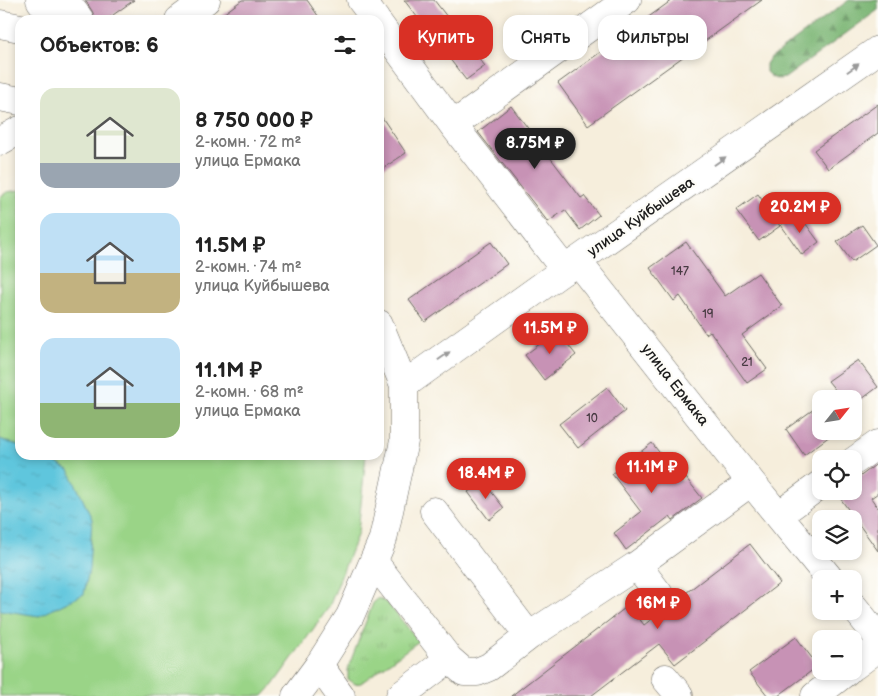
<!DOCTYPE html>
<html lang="ru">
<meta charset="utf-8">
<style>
:root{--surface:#fff;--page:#f2f2f2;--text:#222;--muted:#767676;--accent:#d93025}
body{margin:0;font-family:"Balsamiq Sans",sans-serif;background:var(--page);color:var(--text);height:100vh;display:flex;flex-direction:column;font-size:19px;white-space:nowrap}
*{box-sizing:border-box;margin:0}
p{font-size:16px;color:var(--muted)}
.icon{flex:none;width:28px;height:28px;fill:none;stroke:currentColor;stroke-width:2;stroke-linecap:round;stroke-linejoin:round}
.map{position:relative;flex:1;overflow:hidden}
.panel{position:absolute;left:15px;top:15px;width:369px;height:445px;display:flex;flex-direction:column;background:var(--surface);border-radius:15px;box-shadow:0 2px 8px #0003}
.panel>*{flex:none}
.guide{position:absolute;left:399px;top:15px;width:404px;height:45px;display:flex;gap:10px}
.needle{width:32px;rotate:60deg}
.fabs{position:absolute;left:812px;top:390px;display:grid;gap:10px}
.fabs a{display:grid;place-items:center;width:50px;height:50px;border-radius:10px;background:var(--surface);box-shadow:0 2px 8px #0003;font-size:25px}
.price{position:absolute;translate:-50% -42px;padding:0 11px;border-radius:18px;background:var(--accent);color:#fff;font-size:16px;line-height:32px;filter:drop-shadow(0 1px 2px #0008)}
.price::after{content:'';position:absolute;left:50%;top:30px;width:15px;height:11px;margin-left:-8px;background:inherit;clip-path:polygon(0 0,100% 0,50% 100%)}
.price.current{background:#222;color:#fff}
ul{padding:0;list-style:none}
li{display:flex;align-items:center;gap:15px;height:125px;padding:0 25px}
li span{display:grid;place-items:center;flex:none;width:140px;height:100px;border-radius:15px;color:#555}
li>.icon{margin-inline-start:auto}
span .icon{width:60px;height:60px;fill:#fffc;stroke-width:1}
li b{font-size:21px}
h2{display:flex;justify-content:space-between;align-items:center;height:60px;padding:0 25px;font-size:21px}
.tag{padding:0 18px;border-radius:15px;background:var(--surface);box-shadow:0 2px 8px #0003;font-size:18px;line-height:45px}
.tag.current{background:var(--accent);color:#fff}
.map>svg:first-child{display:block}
</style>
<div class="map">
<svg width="878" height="696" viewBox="0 0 878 696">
<defs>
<pattern id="grass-tufts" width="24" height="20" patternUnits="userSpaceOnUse" patternTransform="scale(1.25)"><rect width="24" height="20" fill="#9ad487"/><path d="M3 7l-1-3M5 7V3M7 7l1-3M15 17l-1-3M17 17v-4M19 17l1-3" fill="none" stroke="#84b574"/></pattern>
<pattern id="forest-firs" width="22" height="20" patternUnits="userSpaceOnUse" patternTransform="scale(1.25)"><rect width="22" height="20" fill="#7bb674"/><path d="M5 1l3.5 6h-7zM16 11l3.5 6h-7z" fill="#64935e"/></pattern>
<pattern id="water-ripples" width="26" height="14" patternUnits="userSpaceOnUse" patternTransform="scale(1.25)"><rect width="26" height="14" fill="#5fc6dd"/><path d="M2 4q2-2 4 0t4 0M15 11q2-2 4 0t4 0" fill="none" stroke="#52aabd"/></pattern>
</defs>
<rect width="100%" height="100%" fill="#fdfcf7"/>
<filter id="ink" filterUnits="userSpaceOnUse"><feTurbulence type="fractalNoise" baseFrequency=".02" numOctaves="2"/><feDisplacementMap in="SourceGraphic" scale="10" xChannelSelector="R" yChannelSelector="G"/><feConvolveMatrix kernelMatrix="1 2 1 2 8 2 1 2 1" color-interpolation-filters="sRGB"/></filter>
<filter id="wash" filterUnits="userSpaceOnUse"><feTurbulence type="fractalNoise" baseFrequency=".0096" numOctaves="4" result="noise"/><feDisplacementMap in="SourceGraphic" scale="20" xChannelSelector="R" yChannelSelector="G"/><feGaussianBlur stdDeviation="1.12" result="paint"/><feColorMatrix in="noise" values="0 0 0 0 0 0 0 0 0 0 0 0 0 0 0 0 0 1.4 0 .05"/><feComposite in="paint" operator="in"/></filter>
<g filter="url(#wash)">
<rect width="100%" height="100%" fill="#f6eedc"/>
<path fill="url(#grass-tufts)" stroke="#5b7852" d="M379 598 388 604 419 641 361 683 355 684 348 679V668L373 603Z"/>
<path fill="url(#forest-firs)" stroke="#4c6948" d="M849 0H878V10L785 78C776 80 773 79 766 72V64L770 58Z"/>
<path fill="#9ad487" stroke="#5b7852" d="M20 190V455H366L358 533 329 607 273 685 263 696H0V197L7 192Z"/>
<path fill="url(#water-ripples)" stroke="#3e717c" d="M0 439 20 446V455H42L69 470 92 519 89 569 84 594 39 616 0 610Z"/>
<g id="blocks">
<path fill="#c792b5" d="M85 0H134L106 20H96L92 11Z
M242 0H307L321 20H215Z
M404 0H434L485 66 466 80Z
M672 0H762L588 125 558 83Z
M878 104V133L828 169 814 150Z
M511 106 581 198 584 196 599 215 580 230 565 210 548 222 478 132Z
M379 113 406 153 379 171Z
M758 194 780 226 759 241 736 210Z
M798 213 819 242 802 255 781 225Z
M862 225 876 245 852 262 837 242Z
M491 242 507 264 425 322 409 300Z
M686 242 725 296 758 273 782 306 742 335 767 369 747 383 710 331 706 334 680 296 674 301 650 268Z
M557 331 576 355 544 380 525 355Z
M858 360 878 387 854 405V399H828L837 392 828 381Z
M607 387 625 411 578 448 559 424Z
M821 404V431H833L834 433 804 455 786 429Z
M652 443 681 481 686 478 702 498 673 520 670 516 626 550 614 533 641 512 612 474Z
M878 463V493L871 498 878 508V551L835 491H854V481Z
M483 481 504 508 489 520 468 492Z
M750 544 780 583 675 664 659 644 591 696H511L629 605 644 625Z
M796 637 818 666 778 696H768L749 672Z"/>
</g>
</g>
<g filter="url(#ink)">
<use href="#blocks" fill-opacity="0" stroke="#68665f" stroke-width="1"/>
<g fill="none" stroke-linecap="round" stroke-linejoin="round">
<g stroke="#68665f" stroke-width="29">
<path id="minor" d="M40 0 54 20
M65 0 80 20
M361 0 376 20
M179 20 206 0
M0 24 20 28
M379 24 453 125 565 270
M453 125 627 0
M0 141 20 130
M577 261 751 482 830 579
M854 461 878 444
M434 511 529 636
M779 515 821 484
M374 562 449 659 464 672H477L489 667 529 636 637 565 751 482
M637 565 659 594
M854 607 878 637
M319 665 341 696
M854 666 878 648
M665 678 679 695 678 696
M400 696 449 659
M815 696 847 671"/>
</g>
<g stroke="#68665f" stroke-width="29">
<path id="major" d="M0 97 20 101
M404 385 577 261 878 50
M296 696 319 665 350 616 383 539 404 441V385L379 324"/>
</g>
<use href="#minor" stroke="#fff" stroke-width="28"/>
<use href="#major" stroke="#fff" stroke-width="28"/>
</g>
<defs><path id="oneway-solid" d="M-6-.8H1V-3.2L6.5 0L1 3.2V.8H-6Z" transform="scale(1.25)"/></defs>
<g fill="#999">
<use href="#oneway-solid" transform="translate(853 68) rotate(-35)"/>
<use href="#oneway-solid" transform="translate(720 161) rotate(-35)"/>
<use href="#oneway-solid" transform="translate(444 356) rotate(-35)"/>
</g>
</g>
<g text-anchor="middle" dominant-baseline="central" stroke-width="4.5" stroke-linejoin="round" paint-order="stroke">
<g font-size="12" fill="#473a42">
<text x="680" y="271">147</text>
<text x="708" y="314">19</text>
<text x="747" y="362">21</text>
<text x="592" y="418">10</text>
</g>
<g font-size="15" fill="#1c1c1c" stroke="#fdfcf7">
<text transform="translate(641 217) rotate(-35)">улица Куйбышева</text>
<text transform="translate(675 385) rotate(52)">улица Ермака</text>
</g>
</g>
</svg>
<div class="fabs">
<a><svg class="needle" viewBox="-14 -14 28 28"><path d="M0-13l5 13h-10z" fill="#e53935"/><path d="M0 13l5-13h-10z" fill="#767676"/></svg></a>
<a><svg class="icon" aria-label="locate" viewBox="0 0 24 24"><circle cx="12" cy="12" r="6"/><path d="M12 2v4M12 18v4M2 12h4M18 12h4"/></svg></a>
<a><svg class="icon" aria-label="layers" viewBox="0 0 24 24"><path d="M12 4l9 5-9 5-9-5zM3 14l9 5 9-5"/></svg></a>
<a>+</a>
<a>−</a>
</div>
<b class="price current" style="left:535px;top:170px">8.75M ₽</b>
<b class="price" style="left:800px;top:234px">20.2M ₽</b>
<b class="price" style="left:550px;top:355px">11.5M ₽</b>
<b class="price" style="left:652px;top:494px">11.1M ₽</b>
<b class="price" style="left:486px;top:500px">18.4M ₽</b>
<b class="price" style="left:658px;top:630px">16M ₽</b>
<div class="guide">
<a class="tag current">Купить</a>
<a class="tag">Снять</a>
<a class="tag">Фильтры</a>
</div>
<section class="panel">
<h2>Объектов: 6<svg class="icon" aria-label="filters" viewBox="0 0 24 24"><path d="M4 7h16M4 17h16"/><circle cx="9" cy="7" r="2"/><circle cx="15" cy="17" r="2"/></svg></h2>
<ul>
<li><span style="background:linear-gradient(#dfe7d0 75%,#9aa5b1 0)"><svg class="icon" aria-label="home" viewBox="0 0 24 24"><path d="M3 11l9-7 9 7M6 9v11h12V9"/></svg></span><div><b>8 750 000 ₽</b><p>2-комн. · 72 m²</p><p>улица Ермака</p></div></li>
<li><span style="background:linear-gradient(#bfe0f5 60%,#c2b280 0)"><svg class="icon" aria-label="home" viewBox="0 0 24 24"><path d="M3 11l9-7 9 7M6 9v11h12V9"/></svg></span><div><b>11.5M ₽</b><p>2-комн. · 74 m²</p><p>улица Куйбышева</p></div></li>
<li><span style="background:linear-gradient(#bfe0f5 65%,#8fb573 0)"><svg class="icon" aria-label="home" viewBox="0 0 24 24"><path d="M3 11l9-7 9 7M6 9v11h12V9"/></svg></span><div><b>11.1M ₽</b><p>2-комн. · 68 m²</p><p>улица Ермака</p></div></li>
</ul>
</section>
</div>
